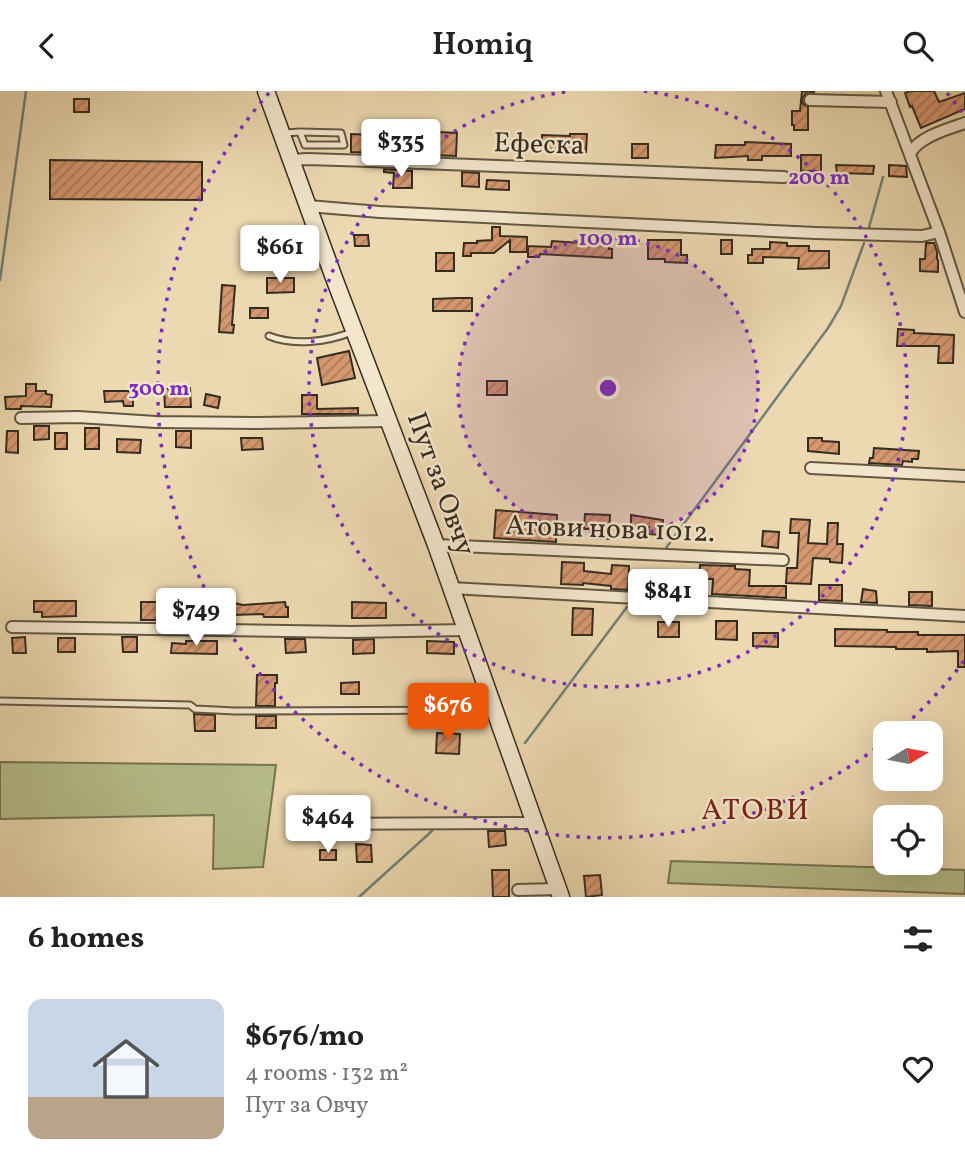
<!DOCTYPE html>
<meta charset="utf-8">
<style>
:root{--surface:#fff;--page:#f6f6f6;--text:#222;--muted:#767676;--line:#e0e0e0;--accent:#ea580c}
body{margin:0;font-family:Vollkorn,serif;background:var(--page);color:var(--text);height:100vh;display:flex;flex-direction:column;font-size:26px;white-space:nowrap}
*{box-sizing:border-box;margin:0}
p{font-size:23px;color:var(--muted)}
.icon{flex:none;width:38px;height:38px;fill:none;stroke:currentColor;stroke-width:2;stroke-linecap:round;stroke-linejoin:round}
.map{position:relative;height:806px;overflow:hidden}
.sheet{display:flex;flex-direction:column;background:var(--surface);flex:1}
.sheet>*{flex:none}
.needle{width:46px;rotate:80deg}
.fabs{position:absolute;left:873px;top:630px;display:grid;gap:14px}
.fabs a{display:grid;place-items:center;width:70px;height:70px;border-radius:14px;background:var(--surface);box-shadow:0 7px 28px #0002;font-size:35px}
.price{position:absolute;translate:-50% -60px;padding:0 16px;border-radius:7px;background:#fff;color:#222;font-size:23px;line-height:46px;filter:drop-shadow(0 2px 4px #0008)}
.price::after{content:'';position:absolute;left:50%;top:42px;width:21px;height:16px;margin-left:-10px;background:inherit;clip-path:polygon(0 0,100% 0,50% 100%)}
.price.selected{background:var(--accent);color:#fff}
ul{padding:0;list-style:none}
li{display:flex;align-items:center;gap:21px;height:175px;padding:0 28px}
li+li{border-top:2px solid var(--line)}
li span{display:grid;place-items:center;flex:none;width:196px;height:140px;border-radius:14px;color:#555}
li>.icon{margin-inline-start:auto}
span .icon{width:84px;height:84px;fill:#fffc;stroke-width:1}
li b{font-size:30px}
h2{display:flex;justify-content:space-between;align-items:center;height:84px;padding:0 28px;font-size:30px}
header{display:flex;justify-content:space-between;align-items:center;height:91px;padding:0 28px;background:var(--surface);font-size:32px;font-weight:600}
.map>svg:first-child{display:block}
</style>
<header><svg class="icon" aria-label="back" viewBox="0 0 24 24"><path d="M15 5l-7 7 7 7"/></svg>Homiq<svg class="icon" aria-label="search" viewBox="0 0 24 24"><circle cx="10" cy="10" r="6"/><path d="M15 15l6 6"/></svg></header>
<div class="map">
<svg width="965" height="806" viewBox="0 0 965 806">
<defs>
<pattern id="building-hatch" width="6" height="6" patternUnits="userSpaceOnUse" patternTransform="scale(1.75)"><rect width="6" height="6" fill="#d4976f"/><path d="M-1 1l2-2M0 6l6-6M5 7l2-2" fill="none" stroke="#ad7b5b"/></pattern>
</defs>
<rect width="100%" height="100%" fill="#edd9b1"/>
<filter id="stains"><feTurbulence type="fractalNoise" baseFrequency=".00286" numOctaves="4"/><feColorMatrix values="0 0 0 0 .2 0 0 0 0 .09 0 0 0 0 .02 0 0 0 .5 -.17"/></filter>
<radialGradient id="worn" r=".72"><stop offset=".6" stop-color="#630" stop-opacity="0"/><stop offset="1" stop-color="#630" stop-opacity=".3"/></radialGradient>
<path fill="#b7bf8d" stroke="#767656" stroke-width="2" d="M0 671 276 674 263 776 213 778 214 724 0 728Z
M671 770 965 779V803L668 792Z"/>
<g fill="none" stroke-linecap="round" stroke-linejoin="round">
<path stroke="#728178" stroke-width="2.5" d="M868 140 883 86
M0 189 26 0
M666 457 828 237 841 215 864 152
M525 652 627 516
M359 806 432 740"/>
</g>
<path fill="url(#building-hatch)" stroke="#352c20" stroke-width="2" d="M802 0 815 1 806 2 802 8 803 13 808 16V39H794V34H792V20H800Z
M911 0H934L939 11 965 2V18L921 37 912 15 910 16 905 2Z
M74 8H89V21H74Z
M402 39 457 42 456 65 351 61V43L401 45Z
M570 43H587L586 61 541 60 542 44 570 45Z
M745 51 791 53V65H762V69H748V65L715 67 716 54H745Z
M632 53H648V67H632Z
M801 64H821V80H801Z
M50 69 202 71V109L50 108Z
M836 74 874 75 873 83 837 82Z
M889 74 906 75 907 86 889 85Z
M384 78 412 80V97H393L394 82 384 81Z
M462 81 479 82V96L462 95Z
M487 89 509 90V99L486 98Z
M492 136H500V145L527 146V161H510V149L494 162H471V165H463L464 152H477V150L492 149Z
M354 144H368L369 155H355Z
M584 145 610 148 609 158H612V167L540 163 539 166H528V155L551 156 552 150 581 152V150H584Z
M648 149H681V164H687V172L665 171V168H648Z
M721 149H732V163H721Z
M770 151 787 152V155H809V160H829V177L798 178 799 167 763 166V172H748V164H752V158H770Z
M926 152H934L937 161V168L938 169V181L920 180V168H925Z
M284 156 285 167 266 168V157Z
M436 162H454V180H436Z
M267 187H294V201L267 202Z
M222 194 235 195 232 234H234L233 242 219 241Z
M458 207H472V220H433V208Z
M250 217H268V227H250Z
M898 238 914 239V242L954 244 953 272H938L939 255H897Z
M349 260 355 287 322 294 317 267Z
M487 290H507V304H487Z
M26 293H36V300H46V303L52 304 51 316 21 315V318H6L5 306 26 305Z
M190 297 191 316H165L164 298Z
M104 300H133V315H124L123 310 105 311Z
M206 303 220 306 218 317 204 314Z
M302 304H317V318L358 317V323H302Z
M34 335H49V348L34 349Z
M85 337H99V358H85Z
M7 340H18V362L6 361Z
M176 340H191V357L176 356Z
M55 342H67V358H55Z
M241 347H262L263 358 242 359Z
M808 347H822V350L839 351V363L808 360Z
M117 348 141 349 140 362 117 361Z
M874 357 919 360 918 368H912V371L903 370 902 374 869 372 870 367H873Z
M496 419 557 424 556 451 494 447Z
M585 423 610 424 609 448 590 447V438H584Z
M631 424 663 429 662 444 648 443 649 436 631 435Z
M791 428 810 429 808 452 827 453 828 432H838L837 453H843L842 472 830 471V468L813 467 811 493 786 492 787 477H797L799 442H790Z
M763 440 779 441 778 457 762 455Z
M562 471 584 472V480L611 483 612 474 629 475 628 499 611 498V495L583 492V494L561 493Z
M700 474 735 475V478L750 479 749 495H786V507L712 503 713 488H699Z
M819 494H842V510L819 509Z
M863 498 876 500 877 512 861 511Z
M909 501H932V515L909 514Z
M34 510H76V525L42 526V521H34Z
M141 511H160V529H141Z
M196 511H216V527L199 528V523L196 524Z
M285 511 286 516H288V526H264L263 523 233 524 234 512 243 514Z
M352 511 386 512V527H352Z
M573 517 593 518 592 544H572Z
M716 530H737V549L716 548Z
M658 531H679V546H658Z
M835 538 887 539V541H918V544H965V576H958V560L927 561V558H896V556L835 555Z
M753 542H778V556L753 555Z
M25 546 26 562H13L12 547Z
M122 546H137V561H123Z
M58 547H75V561H58Z
M285 548H305L306 561 286 562Z
M374 548V562L353 563V549Z
M186 550H217V563L171 562 172 552 186 553Z
M427 550 454 551V563L427 562Z
M257 584H277V592H275V615H256Z
M359 591V603H341V592Z
M194 623 215 624V640H195Z
M256 625H276V637H256Z
M437 642 460 643 459 663 436 662Z
M488 740H505L506 754 489 756Z
M356 753 371 754 372 771H357Z
M320 759H336V769H320Z
M492 779H509V806H493Z
M600 784 602 804 586 806 584 785Z"/>
<g fill="none" stroke-linecap="round" stroke-linejoin="round">
<g stroke="#635744" stroke-width="9">
<path id="lane" d="M285 42 300 41 341 42 344 54H305L300 41
M269 245C294 255 327 251 352 241
M0 610 190 614 195 618 235 620 491 619"/>
</g>
<g stroke="#635744" stroke-width="14">
<path id="street" d="M886 0 939 141 965 221
M810 9 891 11
M910 63C918 46 948 38 965 32
M292 69 307 68 370 70 784 86
M308 115 380 121 816 142 922 145 939 141
M21 327 78 326 156 331 257 332 389 330
M811 377 965 385
M436 454 783 469
M451 497 965 525
M12 536 351 541 465 539
M304 733 534 732
M518 799 558 798"/>
</g>
<g stroke="#352c20" stroke-width="19">
<path id="secondary" d="M266 0 334 187 436 454 561 806"/>
</g>
<use href="#lane" stroke="#f3e6cc" stroke-width="5"/>
<use href="#street" stroke="#f3e6cc" stroke-width="10"/>
<use href="#secondary" stroke="#f3e6cc" stroke-width="16"/>
</g>
<circle cx="608" cy="297" r="150" fill="#7b2cbf" fill-opacity=".12"/>
<g fill="none" stroke="#7b2cbf" stroke-width="3.5" stroke-dasharray="3.5 7">
<circle cx="608" cy="297" r="150"/>
<path d="M644 0A299 299 0 1 1 572 0"/>
<path d="M964 570A449 449 0 0 1 897 641M884 651A449 449 0 0 1 269 2M947 2A449 449 0 0 1 964 24"/>
</g>
<g text-anchor="middle" dominant-baseline="central" stroke-width="5" stroke-linejoin="round" paint-order="stroke">
<g font-size="28" fill="#352c20" stroke="#f3e6cc">
<text transform="translate(539 54) rotate(2)">Ефеска</text>
<text transform="translate(440 393) rotate(70)">Пут за Овчу</text>
<text transform="translate(610 439) rotate(2)">Атови нова 1012.</text>
</g>
<g font-size="30" letter-spacing="2" fill="#7a1f14" stroke="#f3e6cc">
<text x="756" y="720">АТОВИ</text>
</g>
</g>
<circle cx="608" cy="297" r="10" fill="#7b2cbf" stroke="#f3e6cc" stroke-width="3.5"/>
<g font-size="21" text-anchor="middle" font-weight="bold" fill="#7b2cbf" stroke="#f3e6cc" stroke-width="5" stroke-linejoin="round" paint-order="stroke">
<text x="819" y="93">200 m</text>
<text x="608" y="154">100 m</text>
<text x="159" y="304">300 m</text>
</g>
<rect width="100%" height="100%" filter="url(#stains)"/>
<rect width="100%" height="100%" fill="url(#worn)"/>
</svg>
<div class="fabs">
<a><svg class="needle" viewBox="-14 -14 28 28"><path d="M0-13l5 13h-10z" fill="#e53935"/><path d="M0 13l5-13h-10z" fill="#767676"/></svg></a>
<a><svg class="icon" aria-label="locate" viewBox="0 0 24 24"><circle cx="12" cy="12" r="6"/><path d="M12 2v4M12 18v4M2 12h4M18 12h4"/></svg></a>
</div>
<b class="price" style="left:401px;top:88px">$335</b>
<b class="price" style="left:280px;top:194px">$661</b>
<b class="price" style="left:668px;top:538px">$841</b>
<b class="price" style="left:196px;top:557px">$749</b>
<b class="price selected" style="left:448px;top:652px">$676</b>
<b class="price" style="left:328px;top:764px">$464</b>
</div>
<section class="sheet">
<h2>6 homes<svg class="icon" aria-label="filters" viewBox="0 0 24 24"><path d="M4 7h16M4 17h16"/><circle cx="9" cy="7" r="2"/><circle cx="15" cy="17" r="2"/></svg></h2>
<ul>
<li><span style="background:linear-gradient(#c9d6e8 70%,#b9a48a 0)"><svg class="icon" aria-label="home" viewBox="0 0 24 24"><path d="M3 11l9-7 9 7M6 9v11h12V9"/></svg></span><div><b>$676/mo</b><p>4 rooms · 132 m²</p><p>Пут за Овчу</p></div><svg class="icon" aria-label="heart" viewBox="0 0 24 24"><path d="M12 20l-8-8c-3-5 5-10 8-4 3-6 11-1 8 4z"/></svg></li>
</ul>
</section>
